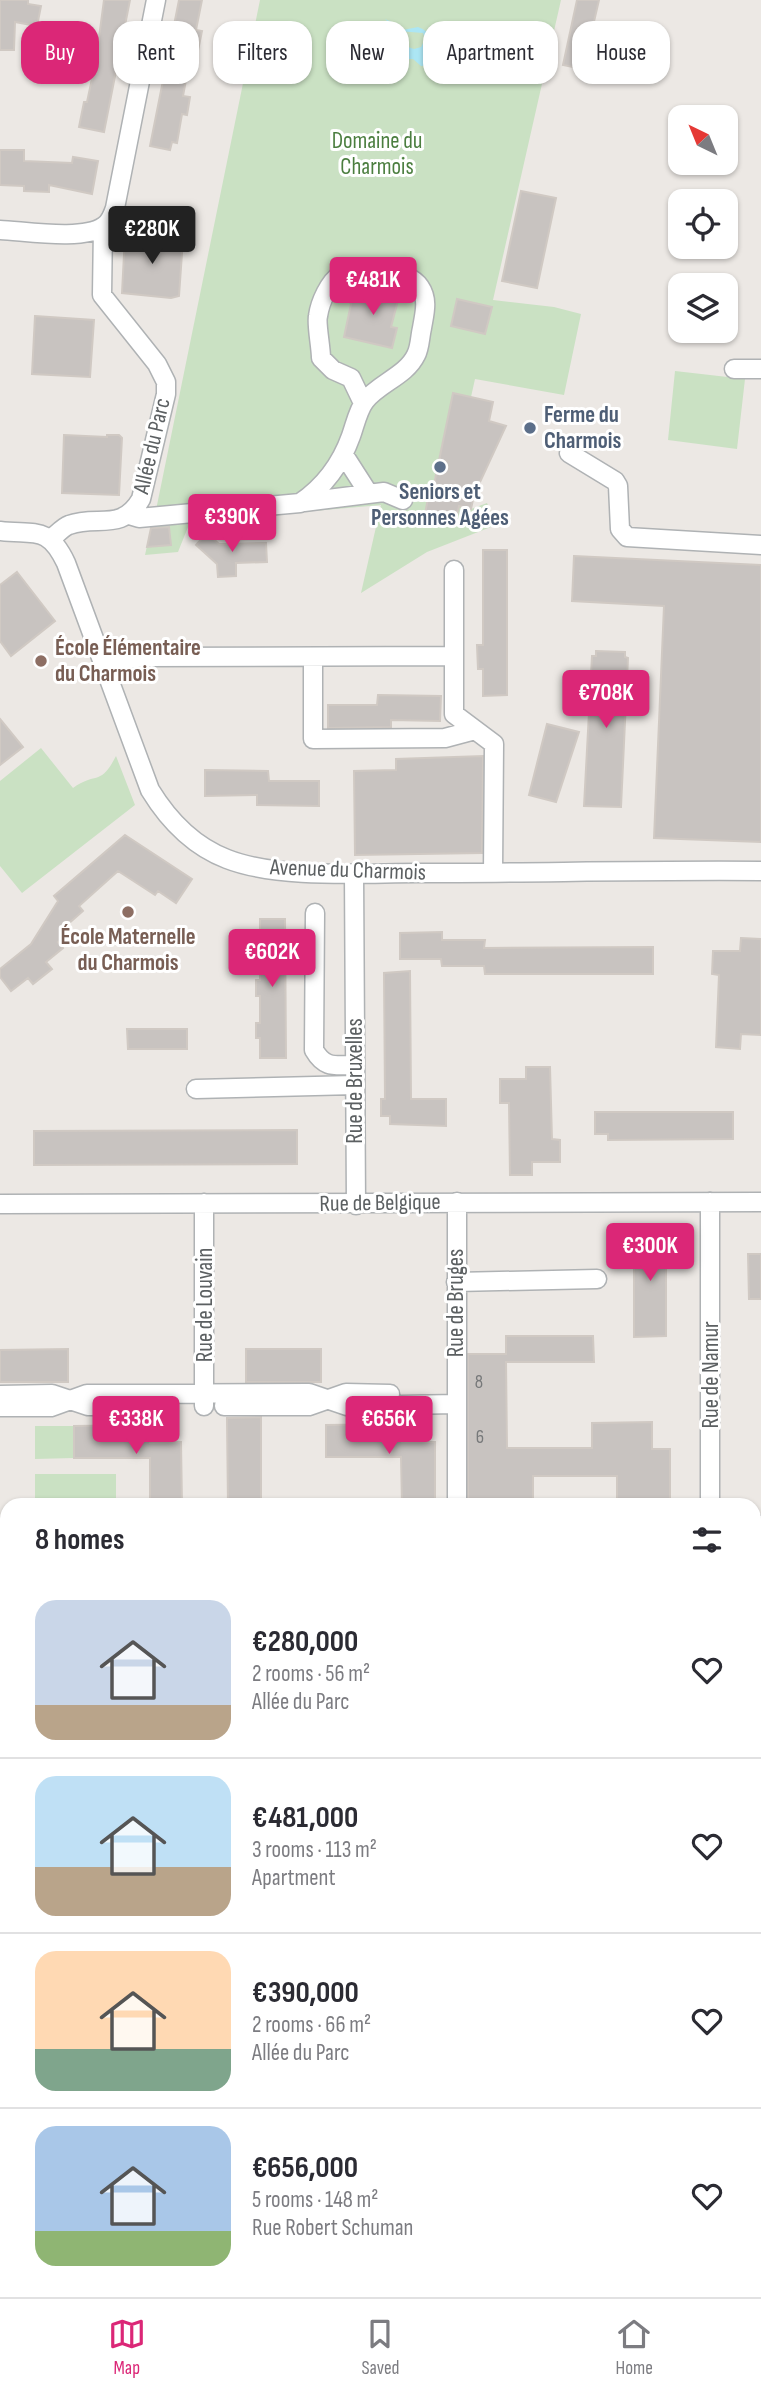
<!DOCTYPE html>
<meta charset="utf-8">
<style>
:root{--surface:#fff;--page:#f7f7f7;--text:#2b2b33;--muted:#7c7c81;--line:#e1e1e2;--accent:#db2777}
body{margin:0;font-family:"Sofia Sans Condensed",sans-serif;background:var(--page);color:var(--text);height:100vh;display:flex;flex-direction:column;font-size:26px;white-space:nowrap}
*{box-sizing:border-box;margin:0}
p{font-size:23px;color:var(--muted)}
.icon{flex:none;width:38px;height:38px;fill:none;stroke:currentColor;stroke-width:2;stroke-linecap:round;stroke-linejoin:round}
.map{position:relative;flex:1;overflow:hidden}
.panel{position:absolute;left:0px;top:1498px;width:761px;height:800px;display:flex;flex-direction:column;background:var(--surface);border-radius:21px 21px 0 0;box-shadow:0 2px 5px #0004}
.panel>*{flex:none}
.guide{position:absolute;left:21px;top:21px;width:719px;height:63px;display:flex;gap:14px}
.needle{width:46px;rotate:317deg}
.fabs{position:absolute;left:668px;top:105px;display:grid;gap:14px}
.fabs a{display:grid;place-items:center;width:70px;height:70px;border-radius:14px;background:var(--surface);box-shadow:0 2px 5px #0004;font-size:35px}
.price{position:absolute;translate:-50% -60px;padding:0 16px;border-radius:7px;background:var(--accent);color:#fff;font-size:23px;line-height:46px;filter:drop-shadow(0 2px 4px #0008)}
.price::after{content:'';position:absolute;left:50%;top:42px;width:21px;height:16px;margin-left:-10px;background:inherit;clip-path:polygon(0 0,100% 0,50% 100%)}
.price.on{background:#222;color:#fff}
ul{padding:0;list-style:none}
li{display:flex;align-items:center;gap:21px;height:175px;padding:0 35px}
li+li{border-top:2px solid var(--line)}
li span{display:grid;place-items:center;flex:none;width:196px;height:140px;border-radius:21px;color:#555}
li>.icon{margin-inline-start:auto}
span .icon{width:84px;height:84px;fill:#fffc;stroke-width:1}
li b{font-size:30px}
h2{display:flex;justify-content:space-between;align-items:center;height:84px;padding:0 35px;font-size:30px}
.chip{padding:0 24px;border-radius:21px;background:var(--surface);box-shadow:0 2px 5px #0004;font-size:24px;line-height:63px}
.chip.on{background:var(--accent);color:#fff}
.tabs{display:flex;justify-content:space-around;align-items:center;height:98px;border-top:2px solid var(--line);background:var(--surface);font-size:19px;color:var(--muted)}
.tabs a{display:grid;justify-items:center;gap:4px}
.tabs .on{color:var(--accent)}
.map>svg:first-child{display:block}
</style>
<div class="map">
<svg width="761" height="2297" viewBox="0 0 761 2297">
<rect width="100%" height="100%" fill="#ece8e4"/>
<path fill="#cae1c3" d="M260 0H561L493 300 554 307 581 314 564 395 475 379 471 397 453 394 430 499H428L425 513 456 521 459 506 471 509 487 503 496 525 427 552 361 593 381 505 190 522 178 552 145 555 151 528 157 527 155 515Z
M675 371 745 379 737 449 668 440Z
M41 748 73 788C97 771 100 787 116 756L135 805 22 893 0 866V781Z
M35 1426H74V1458L35 1459Z
M35 1474H116V1505H35Z"/>
<path fill="#ace6f4" d="M385 19 396 24 403 30 418 27C430 32 431 36 430 47L434 50 435 56 430 65 421 66 413 59H400L401 48 405 46 414 49 421 47 425 39 423 33 398 31Z"/>
<path fill="#c8c3c0" stroke="#d0c9c3" stroke-width="2" d="M0 0H28V4L41 6 37 26 15 22 14 50H0Z
M104 0H130L104 132 79 127 84 102H87L96 60Z
M179 0H202L196 30 202 31 195 65 189 64 183 96 190 97 187 115 182 114 177 143 172 142 170 150 150 146Z
M577 0H599L583 69 563 65Z
M0 150H24V161L72 163 73 157 98 161 92 194 49 185V192L24 191V186L0 185Z
M521 191 556 198 537 288 502 281Z
M125 235 168 238 169 236 183 239 179 296 171 298 122 293Z
M376 287 400 293 391 327 397 328 392 348 344 337 351 304 348 300 349 294 354 291 374 296Z
M457 299 492 307 485 334 451 326Z
M35 316 94 320 90 377 32 374Z
M453 393 493 402 489 421 506 426 474 495 471 509 459 506 456 521 425 514 428 498 431 499Z
M64 435 107 437V435H119L122 438 119 495 62 493Z
M169 527 171 545 147 547 151 528Z
M207 533 219 544 266 543 267 562 236 563V576L218 577 217 564 196 545Z
M483 550H507V695L483 696V669H478L477 645H483Z
M574 556 761 565V842L654 838 664 606 572 601Z
M17 572 55 621 11 656 0 641V585Z
M596 651 625 652V657L628 658 621 807 584 806 592 656H596Z
M378 695 441 696 440 721 391 720V727L328 728V705H377Z
M0 719 23 747 0 765Z
M547 724 579 732 556 802 529 795Z
M483 756 482 853 355 855 354 771 396 770V759Z
M205 770 268 771 269 781H319V806L257 805V795L205 796Z
M125 835 192 879 176 903 158 891 155 895 118 871 79 906 83 911 67 925 71 931 58 942 63 948 46 962 52 969 33 984 28 978 11 991 0 977V969L31 944 58 901 54 896Z
M260 919H285L286 1058H260V1038H256V1023H260V996H256V980H260V953H256V939H260Z
M442 932V940H485L484 948 653 947V974H485L484 966H442L441 959H400V933Z
M741 938 761 939V1035L741 1034 740 1049 716 1047 719 975 712 974 713 951H740Z
M410 971 411 1099H446V1126L390 1124V1116H381V1099H385L384 973Z
M127 1029H187V1049H128Z
M526 1067H550L552 1139 560 1140V1162H532V1175H510L509 1103H500V1079H526Z
M595 1112H733V1139L608 1140V1134H595Z
M297 1130V1164L34 1165V1131Z
M634 1230H666V1336L634 1337Z
M748 1254H761V1299H749Z
M506 1336H593L594 1362H506L507 1448H592V1423L652 1422V1449H670V1505H617V1476H533V1505H468V1354H506Z
M68 1349V1382H0V1350Z
M246 1349H321V1382H246Z
M261 1417V1505H228L227 1418Z
M402 1424V1442H435V1505H402L401 1457H326V1425Z
M150 1425V1443L181 1442 182 1505H150V1458H74V1426Z"/>
<g fill="none" stroke-linecap="round" stroke-linejoin="round">
<g stroke="#afb2b4" stroke-width="21">
<path id="minor" d="M0 230C25 231 84 241 104 226 110 222 113 214 115 208L156 0
M734 369H761
M569 453 615 481 618 486 620 529 627 537 761 545
M344 455 369 494
M304 502 384 492 403 500
M129 515 139 518 300 503C325 486 341 464 351 436 355 425 358 410 365 401 379 383 406 376 416 355 420 348 420 336 422 328 424 315 429 300 420 287 408 269 358 262 341 274 329 282 320 302 318 316 316 323 321 347 321 358L333 370 351 378 363 403
M0 531C35 535 48 525 66 563L150 790C169 821 193 846 227 859 278 879 361 873 417 873 531 873 646 870 761 871
M51 539C56 535 63 527 69 525 97 514 121 533 141 499L166 394V382L157 364 102 295 103 227
M454 570V714L494 744 493 873
M313 657V739L445 738 475 730
M103 663 142 657 454 656
M354 873 356 1205
M315 913 314 1050C325 1069 335 1065 355 1065
M196 1089 355 1085
M204 1203V1406
M0 1204 761 1202
M456 1282 597 1279
M0 1395 52 1394 88 1406H137
M224 1406H309L346 1393 390 1394
M0 1407H51L87 1394 309 1393 347 1406 456 1404
M457 1505V1202
M710 1505V1202
M754 1525H761
M754 1632H761
M0 1657 7 1644
M754 1723H761
M754 1952 761 1951
M0 2094 7 2093
M754 2252 761 2255
M430 2297 436 2291"/>
</g>
<g stroke="#e0a269" stroke-width="24">
<path id="major" d="M754 1662H761
M0 1665H7
M754 1692H761
M0 1695H7
M0 1890 7 1894
M226 2297 232 2291"/>
</g>
<use href="#minor" stroke="#fff" stroke-width="18"/>
<use href="#major" stroke="#f5d9b0" stroke-width="21"/>
</g>
<g fill="#5c6f8a" stroke="#fff" stroke-width="2.5">
<circle cx="530" cy="428" r="7"/>
<circle cx="440" cy="467" r="7"/>
</g>
<g fill="#8d6e63" stroke="#fff" stroke-width="2.5">
<circle cx="41" cy="661" r="7"/>
<circle cx="128" cy="912" r="7"/>
</g>
<g text-anchor="middle" dominant-baseline="central" stroke-width="6" stroke-linejoin="round" paint-order="stroke">
<g font-size="19" fill="#77797a">
<text x="479" y="1382">8</text>
<text x="480" y="1437">6</text>
</g>
<g font-size="23" fill="#4b7e3f" stroke="#fff">
<text x="377" y="141">Domaine du<tspan x="377" dy="26">Charmois</tspan></text>
</g>
<g font-size="23" font-weight="bold" fill="#4e5e75" stroke="#fff" text-anchor="start">
<text x="544" y="415">Ferme du<tspan x="544" dy="26">Charmois</tspan></text>
<text x="440" y="492" text-anchor="middle">Seniors et<tspan x="440" dy="26">Personnes Agées</tspan></text>
</g>
<g font-size="23" fill="#5c6062" stroke="#fff">
<text transform="translate(152 446) rotate(-77)">Allée du Parc</text>
<text transform="translate(348 870) rotate(2)">Avenue du Charmois</text>
<text transform="translate(355 1081) rotate(-90)">Rue de Bruxelles</text>
<text transform="translate(380 1203) rotate(-1)">Rue de Belgique</text>
<text transform="translate(456 1303) rotate(-90)">Rue de Bruges</text>
<text transform="translate(205 1305) rotate(-90)">Rue de Louvain</text>
<text transform="translate(711 1375) rotate(-90)">Rue de Namur</text>
</g>
<g font-size="23" font-weight="bold" fill="#785e54" stroke="#fff" text-anchor="start">
<text x="55" y="648">École Élémentaire<tspan x="55" dy="26">du Charmois</tspan></text>
<text x="128" y="937" text-anchor="middle">École Maternelle<tspan x="128" dy="26">du Charmois</tspan></text>
</g>
</g>
</svg>
<div class="fabs">
<a><svg class="needle" viewBox="-14 -14 28 28"><path d="M0-13l5 13h-10z" fill="#e53935"/><path d="M0 13l5-13h-10z" fill="#7c7c81"/></svg></a>
<a><svg class="icon" aria-label="locate" viewBox="0 0 24 24"><circle cx="12" cy="12" r="6"/><path d="M12 2v4M12 18v4M2 12h4M18 12h4"/></svg></a>
<a><svg class="icon" aria-label="layers" viewBox="0 0 24 24"><path d="M12 4l9 5-9 5-9-5zM3 14l9 5 9-5"/></svg></a>
</div>
<b class="price on" style="left:152px;top:266px">€280K</b>
<b class="price" style="left:373px;top:317px">€481K</b>
<b class="price" style="left:232px;top:554px">€390K</b>
<b class="price" style="left:606px;top:730px">€708K</b>
<b class="price" style="left:272px;top:989px">€602K</b>
<b class="price" style="left:650px;top:1283px">€300K</b>
<b class="price" style="left:136px;top:1456px">€338K</b>
<b class="price" style="left:389px;top:1456px">€656K</b>
<div class="guide">
<a class="chip on">Buy</a>
<a class="chip">Rent</a>
<a class="chip">Filters</a>
<a class="chip">New</a>
<a class="chip">Apartment</a>
<a class="chip">House</a>
</div>
<section class="panel">
<h2>8 homes<svg class="icon" aria-label="filters" viewBox="0 0 24 24"><path d="M4 7h16M4 17h16"/><circle cx="9" cy="7" r="2"/><circle cx="15" cy="17" r="2"/></svg></h2>
<ul>
<li><span style="background:linear-gradient(#c9d6e8 75%,#b9a48a 0)"><svg class="icon" aria-label="home" viewBox="0 0 24 24"><path d="M3 11l9-7 9 7M6 9v11h12V9"/></svg></span><div><b>€280,000</b><p>2 rooms · 56 m²</p><p>Allée du Parc</p></div><svg class="icon" aria-label="heart" viewBox="0 0 24 24"><path d="M12 20l-8-8c-3-5 5-10 8-4 3-6 11-1 8 4z"/></svg></li>
<li><span style="background:linear-gradient(#bfe0f5 65%,#b9a48a 0)"><svg class="icon" aria-label="home" viewBox="0 0 24 24"><path d="M3 11l9-7 9 7M6 9v11h12V9"/></svg></span><div><b>€481,000</b><p>3 rooms · 113 m²</p><p>Apartment</p></div><svg class="icon" aria-label="heart" viewBox="0 0 24 24"><path d="M12 20l-8-8c-3-5 5-10 8-4 3-6 11-1 8 4z"/></svg></li>
<li><span style="background:linear-gradient(#ffd9b3 70%,#7fa58c 0)"><svg class="icon" aria-label="home" viewBox="0 0 24 24"><path d="M3 11l9-7 9 7M6 9v11h12V9"/></svg></span><div><b>€390,000</b><p>2 rooms · 66 m²</p><p>Allée du Parc</p></div><svg class="icon" aria-label="heart" viewBox="0 0 24 24"><path d="M12 20l-8-8c-3-5 5-10 8-4 3-6 11-1 8 4z"/></svg></li>
<li><span style="background:linear-gradient(#a9c7e8 75%,#8fb573 0)"><svg class="icon" aria-label="home" viewBox="0 0 24 24"><path d="M3 11l9-7 9 7M6 9v11h12V9"/></svg></span><div><b>€656,000</b><p>5 rooms · 148 m²</p><p>Rue Robert Schuman</p></div><svg class="icon" aria-label="heart" viewBox="0 0 24 24"><path d="M12 20l-8-8c-3-5 5-10 8-4 3-6 11-1 8 4z"/></svg></li>
</ul>
</section>
</div>
<nav class="tabs">
<a class="on"><svg class="icon" aria-label="map" viewBox="0 0 24 24"><path d="M3 6l6-2 6 2 6-2v14l-6 2-6-2-6 2zM9 4v14M15 6v14"/></svg>Map</a>
<a><svg class="icon" aria-label="saved" viewBox="0 0 24 24"><path d="M7 4h10v16l-5-4-5 4z"/></svg>Saved</a>
<a><svg class="icon" aria-label="home" viewBox="0 0 24 24"><path d="M3 11l9-7 9 7M6 9v11h12V9"/></svg>Home</a>
</nav>
